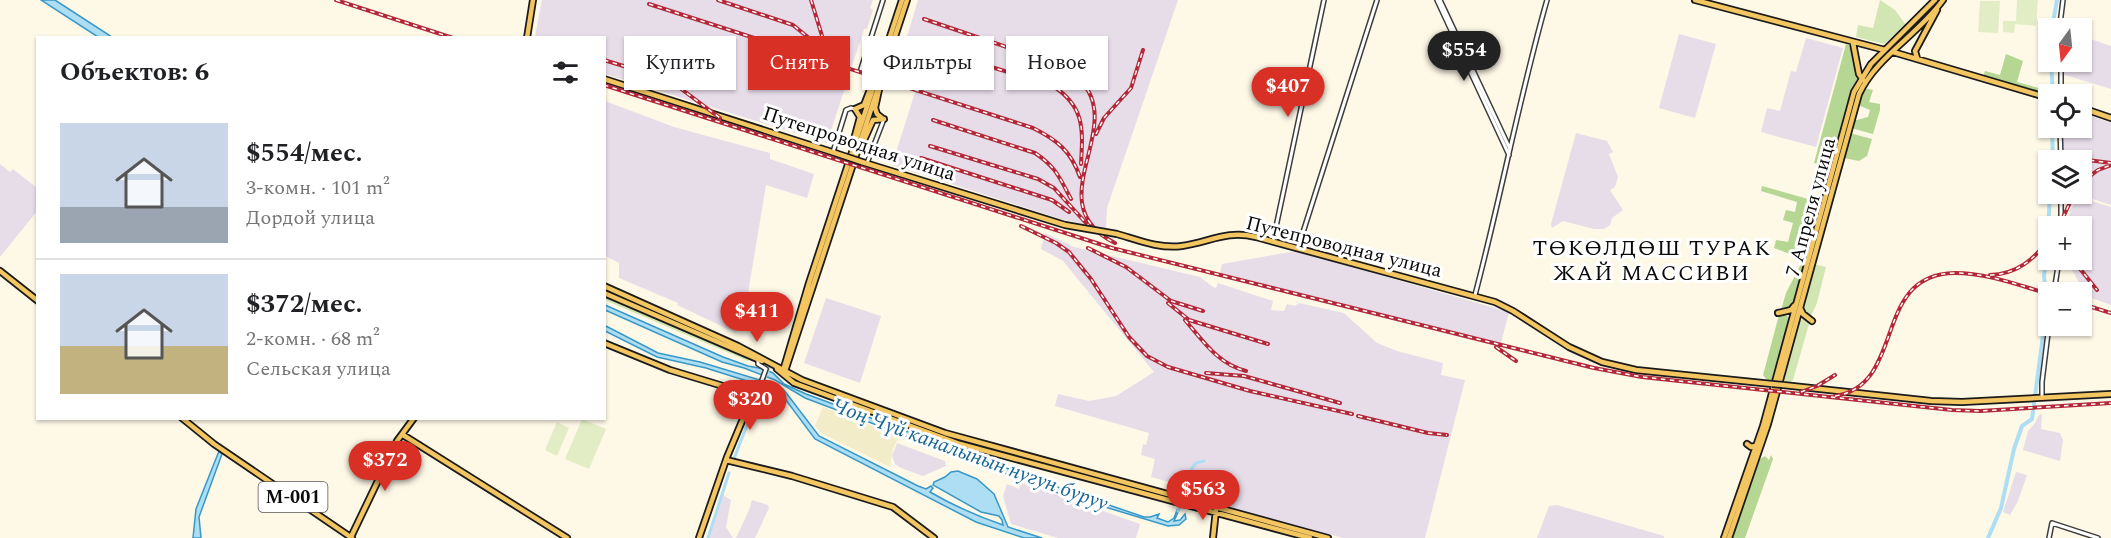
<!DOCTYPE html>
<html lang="ru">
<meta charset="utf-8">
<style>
:root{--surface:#fff;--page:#f2f2f2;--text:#202124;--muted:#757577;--line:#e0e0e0;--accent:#d93025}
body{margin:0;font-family:Spectral,serif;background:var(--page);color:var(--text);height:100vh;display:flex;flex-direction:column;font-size:22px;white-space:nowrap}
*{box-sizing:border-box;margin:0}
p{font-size:20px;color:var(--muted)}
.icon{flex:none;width:33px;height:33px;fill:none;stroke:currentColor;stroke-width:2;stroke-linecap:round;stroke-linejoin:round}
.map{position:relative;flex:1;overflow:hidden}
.sheet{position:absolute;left:36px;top:36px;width:570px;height:384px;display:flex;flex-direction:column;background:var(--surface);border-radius:0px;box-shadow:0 2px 4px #0004}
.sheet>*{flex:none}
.banner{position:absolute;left:624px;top:36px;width:570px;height:54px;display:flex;gap:12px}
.needle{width:39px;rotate:195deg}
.fabs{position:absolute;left:2038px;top:18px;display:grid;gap:12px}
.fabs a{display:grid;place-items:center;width:54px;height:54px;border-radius:0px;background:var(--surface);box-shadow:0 2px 4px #0004;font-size:30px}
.price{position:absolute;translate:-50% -51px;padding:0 14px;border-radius:21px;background:var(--accent);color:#fff;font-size:20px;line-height:39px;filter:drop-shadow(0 2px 3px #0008)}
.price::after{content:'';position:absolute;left:50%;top:36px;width:18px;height:14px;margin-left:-9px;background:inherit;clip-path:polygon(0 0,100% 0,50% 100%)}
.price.on{background:#222;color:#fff}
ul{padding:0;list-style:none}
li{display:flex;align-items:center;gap:18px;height:150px;padding:0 24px}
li+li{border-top:2px solid var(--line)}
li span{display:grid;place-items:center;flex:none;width:168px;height:120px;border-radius:0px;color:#555}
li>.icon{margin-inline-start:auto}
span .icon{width:72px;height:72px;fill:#fffc;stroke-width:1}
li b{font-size:26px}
h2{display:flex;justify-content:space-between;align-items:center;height:72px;padding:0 24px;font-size:26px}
.chip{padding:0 21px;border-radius:0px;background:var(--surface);box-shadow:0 2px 4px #0004;font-size:21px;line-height:54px}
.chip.on{background:var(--accent);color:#fff}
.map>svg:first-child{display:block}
</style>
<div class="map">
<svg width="2111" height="538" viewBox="0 0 2111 538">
<rect width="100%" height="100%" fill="#fef8e7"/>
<path fill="#e7dde9" d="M542 0H873L870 8 873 10 867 29H864L827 143 605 74 604 38 535 37Z
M918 0H1178L1107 208 1106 229 1061 219 892 165 916 89 900 84 901 57Z
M1679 34 1716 44 1695 118 1659 108Z
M2082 36 2111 46V89L2062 74V62H2082Z
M1806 38 1843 48 1816 147 1761 132 1767 108 1780 111 1791 71 1796 72Z
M605 101 674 127 770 153V159L814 174 807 198 766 185 745 311 736 333 677 305 678 303 619 278V263L605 256Z
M2082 113 2111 123V205L2077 194H2082V160H2063V128H2082Z
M1576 133 1607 141 1613 152 1609 154 1618 177 1615 187 1610 190 1623 210 1612 218 1610 225 1604 229H1594L1563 221 1552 228 1551 224Z
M0 164 10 172 13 169 37 188 38 210 0 257Z
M2079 197 2111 207V305L2094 299 2081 286 2072 270 2071 260H2082V226H2068V223L2070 210Z
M1045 233 1074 247 1200 277 1213 287 1216 288 1218 283 1273 301 1271 310 1284 311 1287 304 1295 306 1299 303 1344 313 1377 343 1397 351 1443 363 1441 375 1465 380 1425 538H1343L1220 505 1222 496 1151 477 1155 459 1141 455 1143 444 1146 445 1149 433 1055 406 1058 394 1089 401 1116 396 1154 372 1063 261 1041 249Z
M1296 251 1509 312 1500 347 1219 277 1222 264Z
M826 298 881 316 860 383 804 363Z
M2042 414 2041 429 2060 433 2063 440 2060 461 2023 450 2028 431 2035 423 2039 415Z
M897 443 945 461 946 466 923 476 901 468 895 464 892 456Z
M2016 472 2027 475 2018 501 2010 515 2003 512Z
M1021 482 1140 524 1136 538H1058L1011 524 1003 496 1007 484 1019 489Z
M723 495 731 500 726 527 733 538H709Z
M752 500 768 505 769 508 755 538H736L749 510Z
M1557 505 1664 536V538H1537L1549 506Z"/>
<path fill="#f2ecc9" d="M823 407 899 436 893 449 890 467 821 433 815 426Z"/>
<path fill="#d1e6b3" d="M1880 0 1895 10 1906 25 1884 44 1856 37 1858 25 1873 28Z
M1814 264 1826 267 1817 303 1810 318 1802 309Z
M604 295 626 307H631L750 358 748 361 609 302 605 299Z
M1803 319 1809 324 1793 380 1789 383 1783 382 1798 322Z"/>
<path fill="#b6d693" d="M1846 44 1851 46 1857 79 1846 106 1830 167 1814 163Z
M2006 54 2023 61 2017 82 2038 88 2037 92 1983 77 1985 71 2000 75Z
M1864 88 1873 90 1869 102 1880 104V110L1873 134 1851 128 1853 121 1868 117 1870 110 1858 105Z
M1850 133 1872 139 1867 156 1859 161 1844 158Z
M1762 186 1815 201 1803 248 1798 257 1774 248 1776 240 1788 242 1793 223 1783 220 1786 210 1795 212 1797 202 1761 191Z
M1805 263 1794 305 1792 308 1781 310 1786 293 1801 264Z
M1785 314 1790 319 1773 381 1767 380 1763 375 1779 315Z
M1771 455 1773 459 1745 538H1732L1760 459 1765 456 1769 460Z"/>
<path fill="#e2edc5" d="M2017 0H2038L2036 26 2015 24 2014 33 2003 32V21H2016Z
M1980 1H2000L1998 33 1978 32Z
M582 419 606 429 589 469 565 459Z
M557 422 569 428 557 456 545 450Z"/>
<path fill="#aedef3" stroke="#3898c7" stroke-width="1.5" d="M41 0H55L112 37H98Z
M605 305 723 357 748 366 764 369 773 373 784 384 806 394 1071 492 1144 517H1150L1159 514 1157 518 1168 522 1174 518 1177 510 1180 508 1174 521 1180 520 1185 514 1186 519 1179 525 1168 526 1052 491 805 398 775 380 744 368 722 362 605 310Z
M604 325 658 353 700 362 760 380 754 385 762 391 778 394V391L768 388 769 383 783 389 787 394 819 436 918 486 926 489 931 486 933 488 930 492C954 506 977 516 1003 525L1002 520 999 516 981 512 933 485 934 482 945 477 951 472 958 471 977 479 994 494 1008 527 1042 538H1024L976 522 815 439 783 396 774 398 753 388 751 383 747 381 706 368 657 357 605 331Z
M219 451 222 454 199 517 201 538H193L196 509Z"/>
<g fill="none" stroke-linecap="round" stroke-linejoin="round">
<path stroke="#aedef3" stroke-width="3" d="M732 464 769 368
M1178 511 1192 468 1196 463 1204 461
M708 538 729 473"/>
<path stroke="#aedef3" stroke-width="4" d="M2052 28 2057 0
M2051 62 2053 94
M2052 128 2053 160
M2049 173V178
M1988 538 2001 508 2014 449 2022 426 2032 419 2047 305 2044 276 2047 251 2050 194"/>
<g stroke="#3d3d3d" stroke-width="6">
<path id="minor" d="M1437 0 1509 155
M1440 0 1510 149
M2062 28 2060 24 2063 0
M2061 62V94
M861 69 883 0
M2060 128 2061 160
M833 152 846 110 851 108 855 109
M867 163 884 119
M2061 226V194
M1273 241 1324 0
M1298 248 1377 0
M2054 292 2059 260
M1475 295C1501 197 1519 98 1547 0
M2042 397V382L2049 325
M745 401 758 391 766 369 758 364V359
M2049 538 2052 523 2098 538"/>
</g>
<g stroke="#1b1b1b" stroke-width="8">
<path id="major" d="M1695 0 1885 50
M527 38 533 0
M1853 43 1859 74 1863 80
M1893 52 2049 98
M1917 58 1915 51 1937 10
M604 79 835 153
M880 85 875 108 877 114 882 118
M2082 108 2111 118
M853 143 860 117 855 109 864 105 871 87
M861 147 873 120 884 119
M862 162 1065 225
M1117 234C1138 240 1159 249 1182 246 1210 242 1226 230 1256 237L1495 302 1513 311 1569 347 1602 362 1636 370 1772 384
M0 271 38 301
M604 286 738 346 802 380 945 433 1328 538
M604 293 762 361
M1800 308 1803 314 1812 321
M1778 313 1791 310 1794 306
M604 343 670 370 736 390 745 398 746 406 745 414 727 457 699 538
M777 369 794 383 960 444 1310 538
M783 371 809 283 902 0
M785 371 907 0
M1783 385 1931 401 1962 402 2111 394
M182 418 214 444 352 538
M403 435 567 538
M1747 444 1751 447 1755 446
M726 460 792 476 893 507 934 538
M351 537 397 441 414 418
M1213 538 1216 510
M1724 538 1763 426 1854 92 1871 64 1935 0
M1729 538 1768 424 1859 94C1877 56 1918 35 1943 0"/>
</g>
<use href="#minor" stroke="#fff" stroke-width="3"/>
<use href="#major" stroke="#f4c662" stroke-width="4.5"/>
<g stroke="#b32838" stroke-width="4">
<path id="rail" d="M336 0 453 38
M718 0 793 25 836 60
M811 0 823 39 830 52
M649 4 1033 128C1057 140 1071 151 1080 177
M924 19 1048 61C1060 66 1071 71 1080 80 1128 129 1036 203 1115 243
M946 53 1053 86C1085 107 1083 129 1081 164
M604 60 656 76 672 82 720 118
M604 85 1112 248 1594 368 1642 377 1952 410 1980 411 2111 403
M933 120 1035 153C1057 168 1059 177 1071 199
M1096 134 1104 118 1131 88 1143 50
M930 146 1038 179 1054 188 1086 223
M921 158 1052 200 1069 212
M2072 158 2111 163
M2082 182 2098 170 2111 165
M1021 226 1056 243 1069 252 1091 279 1129 337 1147 356 1168 367 1250 391 1352 414
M2059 226 2074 194
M1088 248 1126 267 1171 301 1203 311
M2073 260 2097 290
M1990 275C2017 274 2033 260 2049 240
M1168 303 1189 320 1268 344
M2082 304 2111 313
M1185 320C1203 341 1218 364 1246 371
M1496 347 1516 361
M1206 373 1244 376 1340 403
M1801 392 1817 386 1835 375
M1835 396C1907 385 1871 274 1955 273 1987 273 2018 285 2049 294
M1358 416 1428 433 1447 435"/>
</g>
<use href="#rail" stroke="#fff" stroke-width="1.5" stroke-dasharray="4.5" stroke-linecap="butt"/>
<g stroke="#1b1b1b" stroke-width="8" stroke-linecap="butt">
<path id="major-bridge" d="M835 153 862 162
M1065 225 1117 234
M1772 384 1783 385"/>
</g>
<use href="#major-bridge" stroke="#f4c662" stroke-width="4.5"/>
</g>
<g text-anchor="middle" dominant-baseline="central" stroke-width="6" stroke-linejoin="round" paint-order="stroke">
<rect fill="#fff" stroke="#545454" stroke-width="1.5" x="258.5" y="482" width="69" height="30" rx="4.5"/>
<g font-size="18" font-weight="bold" fill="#0a0a0a">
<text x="293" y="497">М-001</text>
</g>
<g font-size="20" fill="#0a0a0a" stroke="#fff">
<text transform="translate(859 144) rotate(18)">Путепроводная улица</text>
<text transform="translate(1811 207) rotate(-75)">7 Апреля улица</text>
<text transform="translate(1344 247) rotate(14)">Путепроводная улица</text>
</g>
<g font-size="21" font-style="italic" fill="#196795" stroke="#fff">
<text transform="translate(970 455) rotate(20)">Чоң Чүй каналынын нугун буруу</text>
</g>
<g font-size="22" letter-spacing="1.5" fill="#0a0a0a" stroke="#fff">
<text x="1652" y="248">ТӨКӨЛДӨШ ТУРАК<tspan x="1652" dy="25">ЖАЙ МАССИВИ</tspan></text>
</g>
</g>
</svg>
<div class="fabs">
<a><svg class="needle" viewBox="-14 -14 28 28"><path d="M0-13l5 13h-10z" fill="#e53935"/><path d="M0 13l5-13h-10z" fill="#757577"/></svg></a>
<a><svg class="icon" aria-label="locate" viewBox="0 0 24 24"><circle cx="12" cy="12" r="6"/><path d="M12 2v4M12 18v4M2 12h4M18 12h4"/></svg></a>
<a><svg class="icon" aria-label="layers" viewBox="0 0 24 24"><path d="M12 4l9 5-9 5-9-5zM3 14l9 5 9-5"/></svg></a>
<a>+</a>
<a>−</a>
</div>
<b class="price on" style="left:1464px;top:82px">$554</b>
<b class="price" style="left:1288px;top:118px">$407</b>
<b class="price" style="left:757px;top:343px">$411</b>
<b class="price" style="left:750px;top:431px">$320</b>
<b class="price" style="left:385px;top:492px">$372</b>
<b class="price" style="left:1203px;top:521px">$563</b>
<div class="banner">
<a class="chip">Купить</a>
<a class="chip on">Снять</a>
<a class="chip">Фильтры</a>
<a class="chip">Новое</a>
</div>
<section class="sheet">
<h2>Объектов: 6<svg class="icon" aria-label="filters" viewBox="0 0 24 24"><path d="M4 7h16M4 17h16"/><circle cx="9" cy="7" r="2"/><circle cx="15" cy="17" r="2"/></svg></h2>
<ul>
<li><span style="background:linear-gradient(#c9d6e8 70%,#9aa5b1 0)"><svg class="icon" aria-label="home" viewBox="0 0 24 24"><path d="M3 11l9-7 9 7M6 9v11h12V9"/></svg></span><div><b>$554/мес.</b><p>3-комн. · 101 m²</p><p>Дордой улица</p></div></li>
<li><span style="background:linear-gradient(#c9d6e8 60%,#c2b280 0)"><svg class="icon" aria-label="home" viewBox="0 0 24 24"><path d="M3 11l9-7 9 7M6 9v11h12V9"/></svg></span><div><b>$372/мес.</b><p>2-комн. · 68 m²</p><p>Сельская улица</p></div></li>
</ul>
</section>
</div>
